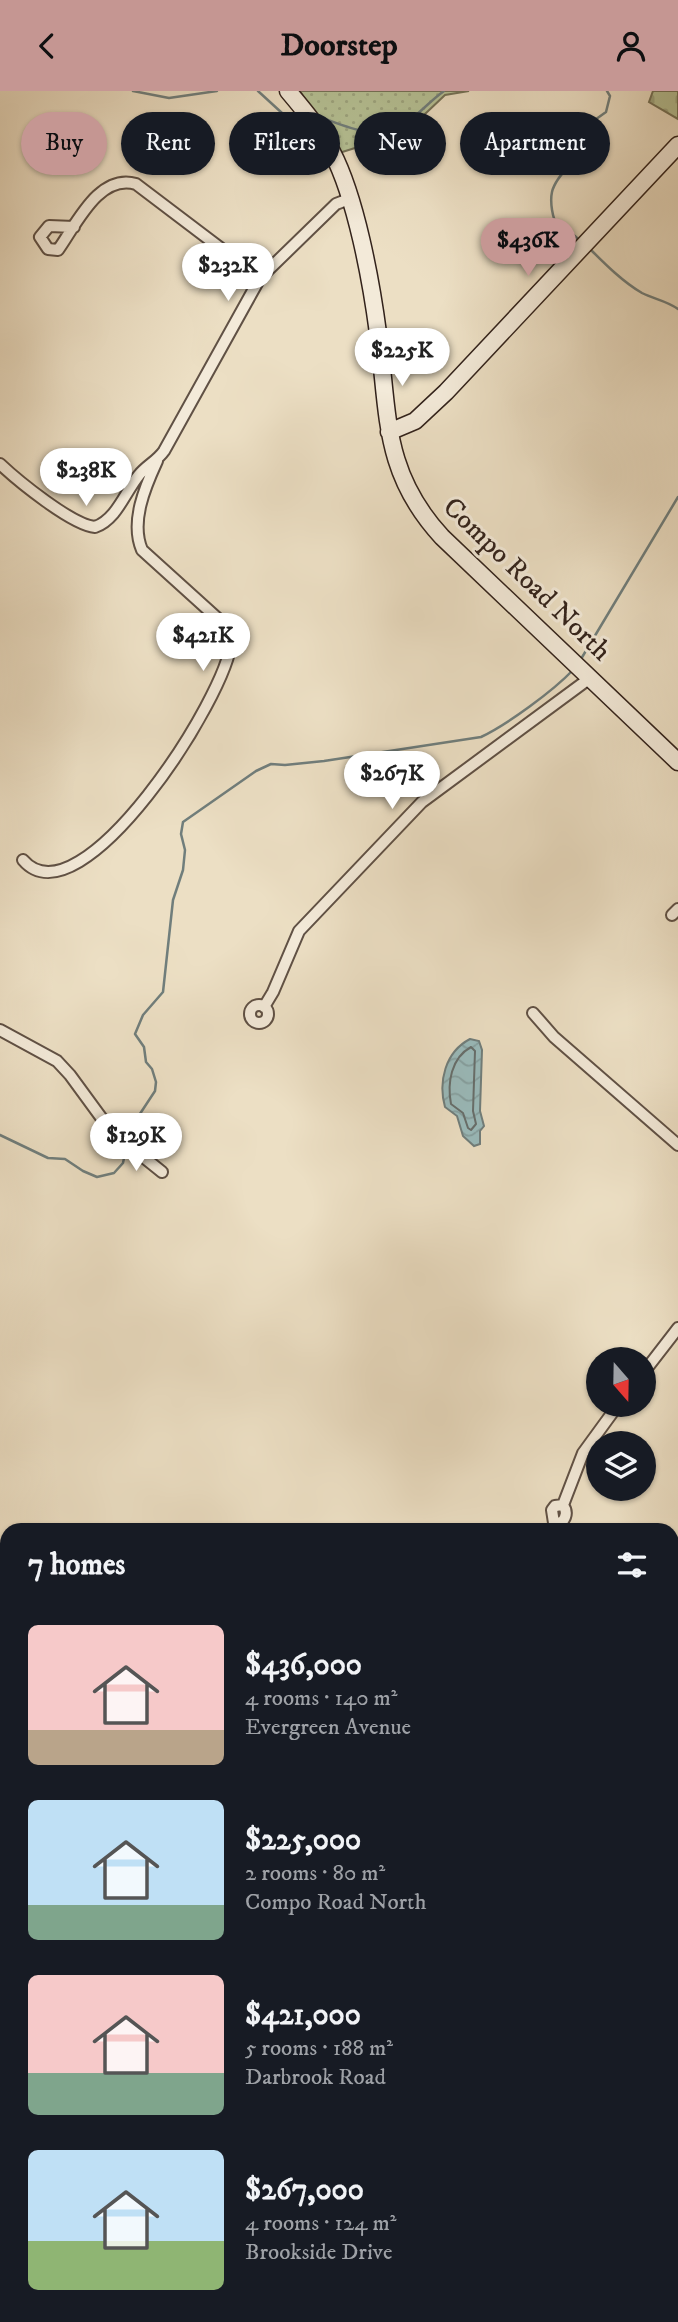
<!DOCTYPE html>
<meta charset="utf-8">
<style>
:root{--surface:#171b24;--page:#242831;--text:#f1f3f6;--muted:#9ea1a6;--accent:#c59692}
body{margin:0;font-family:"IM FELL DW Pica",serif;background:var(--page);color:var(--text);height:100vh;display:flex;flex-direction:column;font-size:26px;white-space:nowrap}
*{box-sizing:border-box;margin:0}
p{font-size:23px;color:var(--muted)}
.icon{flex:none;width:38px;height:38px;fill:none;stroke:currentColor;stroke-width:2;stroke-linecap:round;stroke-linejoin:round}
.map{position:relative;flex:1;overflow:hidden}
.details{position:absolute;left:0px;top:1432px;width:679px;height:800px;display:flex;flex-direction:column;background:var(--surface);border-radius:21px 21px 0 0;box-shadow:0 2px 5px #0004}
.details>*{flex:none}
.hud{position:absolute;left:21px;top:21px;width:637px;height:63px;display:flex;gap:14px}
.needle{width:46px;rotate:160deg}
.tools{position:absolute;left:586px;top:1256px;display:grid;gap:14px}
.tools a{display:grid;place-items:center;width:70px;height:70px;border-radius:50%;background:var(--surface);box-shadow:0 2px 5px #0004;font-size:35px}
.price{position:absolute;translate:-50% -60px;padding:0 16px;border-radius:24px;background:#fff;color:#222;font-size:23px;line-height:46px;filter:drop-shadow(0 2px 4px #0008)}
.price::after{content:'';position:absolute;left:50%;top:42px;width:21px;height:16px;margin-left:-10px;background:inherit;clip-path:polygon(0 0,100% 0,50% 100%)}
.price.on{background:var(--accent);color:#111}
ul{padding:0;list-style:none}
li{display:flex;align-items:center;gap:21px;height:175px;padding:0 28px}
li span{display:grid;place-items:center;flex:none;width:196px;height:140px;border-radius:10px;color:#555}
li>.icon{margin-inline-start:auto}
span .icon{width:84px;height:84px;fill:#fffc;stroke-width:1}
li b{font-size:30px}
h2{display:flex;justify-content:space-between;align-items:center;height:84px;padding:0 28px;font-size:30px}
.pill{padding:0 24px;border-radius:32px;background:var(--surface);box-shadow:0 2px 5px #0004;font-size:24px;line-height:63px}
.pill.on{background:var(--accent);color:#111}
header{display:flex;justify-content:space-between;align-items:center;height:91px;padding:0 28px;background:var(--accent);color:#111;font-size:32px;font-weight:800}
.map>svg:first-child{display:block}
</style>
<header><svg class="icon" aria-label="back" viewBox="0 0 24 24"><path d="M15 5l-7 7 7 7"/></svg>Doorstep<svg class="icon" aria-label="person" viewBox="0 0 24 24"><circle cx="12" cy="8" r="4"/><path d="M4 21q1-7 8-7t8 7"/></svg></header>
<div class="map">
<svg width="678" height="2231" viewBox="0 0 678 2231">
<defs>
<pattern id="cemetery-stones" width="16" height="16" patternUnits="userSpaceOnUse" patternTransform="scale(1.75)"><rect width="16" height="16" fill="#b6c296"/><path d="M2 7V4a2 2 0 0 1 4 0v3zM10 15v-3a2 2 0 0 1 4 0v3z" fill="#9da681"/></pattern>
<pattern id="park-dots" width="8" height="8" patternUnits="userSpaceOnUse" patternTransform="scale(1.75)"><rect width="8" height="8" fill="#b6c296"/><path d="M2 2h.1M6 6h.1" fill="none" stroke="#9da681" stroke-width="1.8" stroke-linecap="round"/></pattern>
<pattern id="water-waves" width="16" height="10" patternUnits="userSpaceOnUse" patternTransform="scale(1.75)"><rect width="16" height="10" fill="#9abbbc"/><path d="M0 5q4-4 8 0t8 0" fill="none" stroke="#85a0a1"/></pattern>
</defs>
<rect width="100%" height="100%" fill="#ecdfc4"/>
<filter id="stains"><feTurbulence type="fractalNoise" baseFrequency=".00286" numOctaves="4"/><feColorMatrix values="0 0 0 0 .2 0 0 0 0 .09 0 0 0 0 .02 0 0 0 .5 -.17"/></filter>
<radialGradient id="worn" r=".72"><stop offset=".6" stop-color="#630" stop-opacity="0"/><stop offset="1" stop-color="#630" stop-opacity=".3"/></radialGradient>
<path fill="url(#cemetery-stones)" stroke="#747258" stroke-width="2" d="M653 0H678V28L649 11Z"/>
<path fill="url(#park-dots)" stroke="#747258" stroke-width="2" d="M300 0H469L445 4 406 41 339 62Z"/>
<path fill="url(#water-waves)" stroke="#707e7c" stroke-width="2" d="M584 38 588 39 591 45C589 60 576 75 560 77L558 73 562 65 572 59 575 47Z
M470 948 479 950 482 959 480 1020 484 1035 480 1040V1053L474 1055 463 1045 457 1025 445 1016C438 991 445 961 470 948Z"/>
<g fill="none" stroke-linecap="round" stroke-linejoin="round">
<path stroke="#666e6c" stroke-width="2" d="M471 956 475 960 473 1020 476 1033 471 1039 468 1037 463 1022 451 1013C447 992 451 967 471 956Z"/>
<path stroke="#707e7c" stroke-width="2.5" d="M133 0 169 7 217 0
M258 0 282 22 293 26 298 24
M320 26C345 35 380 52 405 33 419 23 430 10 444 0
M586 42 592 31 606 21 610 5 607 0
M571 73C564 80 554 92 552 101 550 110 552 128 558 135 565 141 572 140 581 151
M590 158C605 173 623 191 642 202 654 208 667 210 678 218
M581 568 678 406
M0 1044 48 1067 65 1068 83 1080 97 1086 114 1082 123 1072 126 1057
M128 1051 130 1038 155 1000 156 991 152 978 146 971 144 956 135 943 143 924 163 901 173 809 183 779 185 759 181 743 183 731 256 680 271 673 285 674 324 670 481 646C508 633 553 600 573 579
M672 1915 678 1905"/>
<g stroke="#605145" stroke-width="14">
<path id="minor" d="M74 136 49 135 40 146 48 158 58 159C76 134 99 82 136 93L260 187
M0 373C18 390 72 434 95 436 117 428 125 401 139 384 146 375 157 370 164 360L260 187 336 113 349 108
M23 769C80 836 229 603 231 550 231 544 229 540 226 535L142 459C130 431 145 396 157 370
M672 824 678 818
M250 923a9 9 0 1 1 18 0a9 9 0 1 1-18 0Z
M264 916 273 901 299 840 422 711 590 587
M533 922 554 946 678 1054
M0 939 57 970 70 984 111 1040 162 1081
M644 1281 678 1237
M563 1414 555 1415 552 1419 554 1432 562 1431C567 1425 567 1420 563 1414L583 1362 618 1314
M672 1750 678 1741
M0 1861 7 1852
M0 1910 7 1916
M0 1991 7 1983
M387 2224 392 2231"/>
</g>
<g stroke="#605145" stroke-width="18">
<path id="tertiary" d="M0 1461 7 1467
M672 2039 678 2044
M672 2115 678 2110
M545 2231 553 2224"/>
</g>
<g stroke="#32221b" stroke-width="19">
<path id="secondary" d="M288 0C304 19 320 38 332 61 356 107 371 189 378 242 389 323 382 381 442 446L678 671
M389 341 415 330 446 301 678 54"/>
</g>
<use href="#minor" stroke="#f3ead9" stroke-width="10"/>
<use href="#tertiary" stroke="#f3ead9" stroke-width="14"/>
<use href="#secondary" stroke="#f3ead9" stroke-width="16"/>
</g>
<g text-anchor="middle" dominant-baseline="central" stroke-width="6" stroke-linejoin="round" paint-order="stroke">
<g font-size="28" fill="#32221b" stroke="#f3ead9">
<text transform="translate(527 488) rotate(44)">Compo Road North</text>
</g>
</g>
<rect width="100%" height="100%" filter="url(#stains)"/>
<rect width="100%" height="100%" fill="url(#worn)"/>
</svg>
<div class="tools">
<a><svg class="needle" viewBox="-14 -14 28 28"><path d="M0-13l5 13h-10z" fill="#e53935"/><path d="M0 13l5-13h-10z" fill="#9ea1a6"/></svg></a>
<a><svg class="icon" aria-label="layers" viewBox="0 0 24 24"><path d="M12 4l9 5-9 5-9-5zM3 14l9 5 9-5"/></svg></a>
</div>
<b class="price on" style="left:528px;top:187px">$436K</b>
<b class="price" style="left:228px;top:212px">$232K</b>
<b class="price" style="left:402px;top:297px">$225K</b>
<b class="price" style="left:86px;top:417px">$238K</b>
<b class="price" style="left:203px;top:582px">$421K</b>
<b class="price" style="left:392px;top:720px">$267K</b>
<b class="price" style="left:136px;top:1082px">$129K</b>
<div class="hud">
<a class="pill on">Buy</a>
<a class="pill">Rent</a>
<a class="pill">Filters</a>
<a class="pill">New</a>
<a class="pill">Apartment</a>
</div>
<section class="details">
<h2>7 homes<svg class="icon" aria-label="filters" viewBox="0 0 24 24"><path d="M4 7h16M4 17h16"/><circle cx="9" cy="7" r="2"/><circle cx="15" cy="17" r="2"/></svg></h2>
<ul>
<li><span style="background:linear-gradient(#f6c9c9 75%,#b9a48a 0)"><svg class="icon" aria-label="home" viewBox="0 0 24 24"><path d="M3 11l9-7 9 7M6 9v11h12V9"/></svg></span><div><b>$436,000</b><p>4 rooms · 140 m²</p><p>Evergreen Avenue</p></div></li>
<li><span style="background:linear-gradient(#bfe0f5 75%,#7fa58c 0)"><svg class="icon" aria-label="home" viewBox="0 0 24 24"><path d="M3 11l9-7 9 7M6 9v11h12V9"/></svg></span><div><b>$225,000</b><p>2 rooms · 80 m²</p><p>Compo Road North</p></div></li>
<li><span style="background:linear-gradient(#f6c9c9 70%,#7fa58c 0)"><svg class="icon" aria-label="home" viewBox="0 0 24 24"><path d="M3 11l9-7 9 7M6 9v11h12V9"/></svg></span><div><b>$421,000</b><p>5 rooms · 188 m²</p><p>Darbrook Road</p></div></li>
<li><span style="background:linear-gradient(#bfe0f5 65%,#8fb573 0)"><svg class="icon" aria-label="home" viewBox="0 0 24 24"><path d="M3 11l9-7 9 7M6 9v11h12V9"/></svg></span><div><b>$267,000</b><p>4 rooms · 124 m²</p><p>Brookside Drive</p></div></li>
</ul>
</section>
</div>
